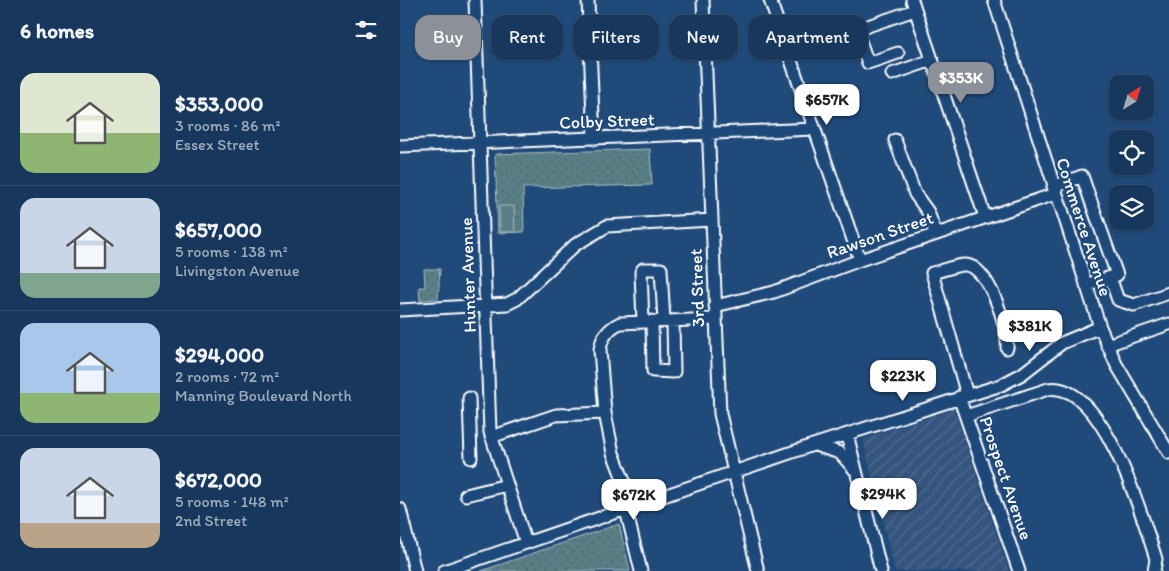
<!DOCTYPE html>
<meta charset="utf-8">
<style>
:root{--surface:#17385c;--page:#244365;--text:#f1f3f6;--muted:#9eacbb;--line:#365272;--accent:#8c9099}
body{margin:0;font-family:Itim,sans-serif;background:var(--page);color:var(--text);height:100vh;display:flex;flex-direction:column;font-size:19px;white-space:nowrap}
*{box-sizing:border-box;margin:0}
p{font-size:16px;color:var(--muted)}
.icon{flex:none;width:28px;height:28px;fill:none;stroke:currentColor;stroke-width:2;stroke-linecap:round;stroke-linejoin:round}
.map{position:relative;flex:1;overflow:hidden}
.drawer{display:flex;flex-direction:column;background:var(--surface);width:400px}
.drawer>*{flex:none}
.top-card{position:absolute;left:15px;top:15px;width:475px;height:45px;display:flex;gap:10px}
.needle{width:32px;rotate:38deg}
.controls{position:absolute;left:709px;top:75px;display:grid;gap:10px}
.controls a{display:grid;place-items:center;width:45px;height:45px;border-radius:10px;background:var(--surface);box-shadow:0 1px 4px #0004,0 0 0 1px var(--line);font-size:25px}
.price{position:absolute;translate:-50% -42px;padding:0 11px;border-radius:10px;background:#fff;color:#222;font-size:16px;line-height:32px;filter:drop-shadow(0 1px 2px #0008)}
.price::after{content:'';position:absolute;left:50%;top:30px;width:15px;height:11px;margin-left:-8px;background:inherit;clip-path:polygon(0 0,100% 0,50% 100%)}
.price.selected{background:var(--accent);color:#fff}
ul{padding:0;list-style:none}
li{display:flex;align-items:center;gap:15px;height:125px;padding:0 20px}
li+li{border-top:1px solid var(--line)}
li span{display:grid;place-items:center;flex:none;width:140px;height:100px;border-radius:15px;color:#555}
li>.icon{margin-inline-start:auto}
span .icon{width:60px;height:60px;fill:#fffc;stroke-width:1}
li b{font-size:21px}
h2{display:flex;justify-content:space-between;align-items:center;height:60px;padding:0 20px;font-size:21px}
.pill{padding:0 18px;border-radius:15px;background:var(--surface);box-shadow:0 1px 4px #0004,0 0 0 1px var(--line);font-size:18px;line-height:45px}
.pill.selected{background:var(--accent);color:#fff}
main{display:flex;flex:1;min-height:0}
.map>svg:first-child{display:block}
</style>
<main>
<section class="drawer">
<h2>6 homes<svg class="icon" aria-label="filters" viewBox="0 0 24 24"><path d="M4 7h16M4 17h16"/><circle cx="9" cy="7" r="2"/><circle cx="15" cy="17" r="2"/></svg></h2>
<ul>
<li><span style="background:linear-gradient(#dfe7d0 60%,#8fb573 0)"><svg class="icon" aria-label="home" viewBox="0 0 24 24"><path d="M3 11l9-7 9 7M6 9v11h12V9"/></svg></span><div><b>$353,000</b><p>3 rooms · 86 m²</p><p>Essex Street</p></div></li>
<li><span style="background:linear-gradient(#c9d6e8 75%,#7fa58c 0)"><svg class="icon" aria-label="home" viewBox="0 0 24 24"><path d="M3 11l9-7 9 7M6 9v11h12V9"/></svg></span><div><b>$657,000</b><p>5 rooms · 138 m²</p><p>Livingston Avenue</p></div></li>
<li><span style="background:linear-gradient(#a9c7e8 70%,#8fb573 0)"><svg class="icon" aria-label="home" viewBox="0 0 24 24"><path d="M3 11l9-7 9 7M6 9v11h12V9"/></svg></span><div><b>$294,000</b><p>2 rooms · 72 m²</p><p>Manning Boulevard North</p></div></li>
<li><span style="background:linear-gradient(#c9d6e8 75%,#b9a48a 0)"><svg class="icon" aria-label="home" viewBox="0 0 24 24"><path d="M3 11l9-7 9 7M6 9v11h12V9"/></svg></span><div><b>$672,000</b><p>5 rooms · 148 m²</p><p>2nd Street</p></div></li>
</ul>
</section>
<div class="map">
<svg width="769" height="571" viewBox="0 0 769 571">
<defs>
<pattern id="industrial-furrows" width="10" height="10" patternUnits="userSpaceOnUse" patternTransform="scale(1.25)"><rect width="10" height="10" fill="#34547e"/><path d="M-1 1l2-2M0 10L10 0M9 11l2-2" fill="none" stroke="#526e91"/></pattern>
<pattern id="green-dots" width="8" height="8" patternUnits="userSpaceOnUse" patternTransform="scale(1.25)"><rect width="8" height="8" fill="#587f85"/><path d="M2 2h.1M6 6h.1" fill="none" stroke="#526668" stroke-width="1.8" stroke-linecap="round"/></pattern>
</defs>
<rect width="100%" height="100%" fill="#1f4a7a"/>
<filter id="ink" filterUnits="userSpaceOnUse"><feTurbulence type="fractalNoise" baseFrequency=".02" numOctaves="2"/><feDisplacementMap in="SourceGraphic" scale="10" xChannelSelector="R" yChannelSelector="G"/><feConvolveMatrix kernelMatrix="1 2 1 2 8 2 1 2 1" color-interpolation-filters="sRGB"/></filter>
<g filter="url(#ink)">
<path fill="url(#industrial-furrows)" d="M554 409 609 571H495L463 439Z"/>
<path fill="url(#green-dots)" stroke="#acbfc2" d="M250 149 252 185 123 188 124 232 98 233 95 154Z
M24 269H40L38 299 20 300 19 287H25Z
M219 524 230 571H81Z"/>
<path fill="#587f85" stroke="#acbfc2" d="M99 206H114L115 232H100Z"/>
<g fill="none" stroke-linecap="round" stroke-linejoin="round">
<g stroke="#fff" stroke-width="15">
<path id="minor" d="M75 0 90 432 126 543
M188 0 194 139
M303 0 320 414 358 571
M370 0 460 260
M512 0 585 217
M594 0 700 327 716 364 769 453
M498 53 468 63 456 30 515 10
M492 74 532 60
M495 140 515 194 528 212 536 234
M0 146 414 129
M653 187 682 176 717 275 686 285
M710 277 718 300 734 305 769 293
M315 306 374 292 460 260 655 194
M0 310 107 304 117 299 175 245 207 226 312 220
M252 321 253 371 274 372 273 321
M243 322 241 272 243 269H261L264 321
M707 345 769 324
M567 395 532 273C542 271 557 264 566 265 589 267 609 329 607 348
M559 397 619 571
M69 398 71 458
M566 416 648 389C703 380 743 518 756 559L754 571
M447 434 481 571
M91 437 156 415 205 413
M415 445 440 453 455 470
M66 495 107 485
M234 507 213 453 205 413 200 350C201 338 209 328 220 323L316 319
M0 509 15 571
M226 510 241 571
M44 571 413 445 601 385 622 374 662 343 700 327"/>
</g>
<use href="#minor" stroke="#1f4a7a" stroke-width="11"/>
</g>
</g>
<g text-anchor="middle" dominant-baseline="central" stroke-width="5" stroke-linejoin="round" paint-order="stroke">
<g font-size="18" fill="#fff" stroke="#1f4a7a">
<text transform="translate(207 121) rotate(-2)">Colby Street</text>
<text transform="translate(684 227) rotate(72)">Commerce Avenue</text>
<text transform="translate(480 235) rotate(-19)">Rawson Street</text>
<text transform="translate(68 275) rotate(-92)">Hunter Avenue</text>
<text transform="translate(297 288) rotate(-92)">3rd Street</text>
<text transform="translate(606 478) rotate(71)">Prospect Avenue</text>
</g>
</g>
</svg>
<div class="controls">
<a><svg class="needle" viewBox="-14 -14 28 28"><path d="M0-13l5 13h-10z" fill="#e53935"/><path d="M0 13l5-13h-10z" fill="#9eacbb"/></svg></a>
<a><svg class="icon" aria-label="locate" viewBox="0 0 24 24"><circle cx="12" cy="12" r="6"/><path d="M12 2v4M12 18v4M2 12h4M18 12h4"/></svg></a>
<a><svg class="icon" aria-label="layers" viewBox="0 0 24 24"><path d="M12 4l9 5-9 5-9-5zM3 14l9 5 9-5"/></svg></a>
</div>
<b class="price selected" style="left:561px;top:104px">$353K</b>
<b class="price" style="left:427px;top:126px">$657K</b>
<b class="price" style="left:630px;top:352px">$381K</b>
<b class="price" style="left:503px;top:402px">$223K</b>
<b class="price" style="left:483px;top:520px">$294K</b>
<b class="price" style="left:234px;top:521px">$672K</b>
<div class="top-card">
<a class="pill selected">Buy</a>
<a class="pill">Rent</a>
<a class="pill">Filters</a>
<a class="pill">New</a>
<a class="pill">Apartment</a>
</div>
</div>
</main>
